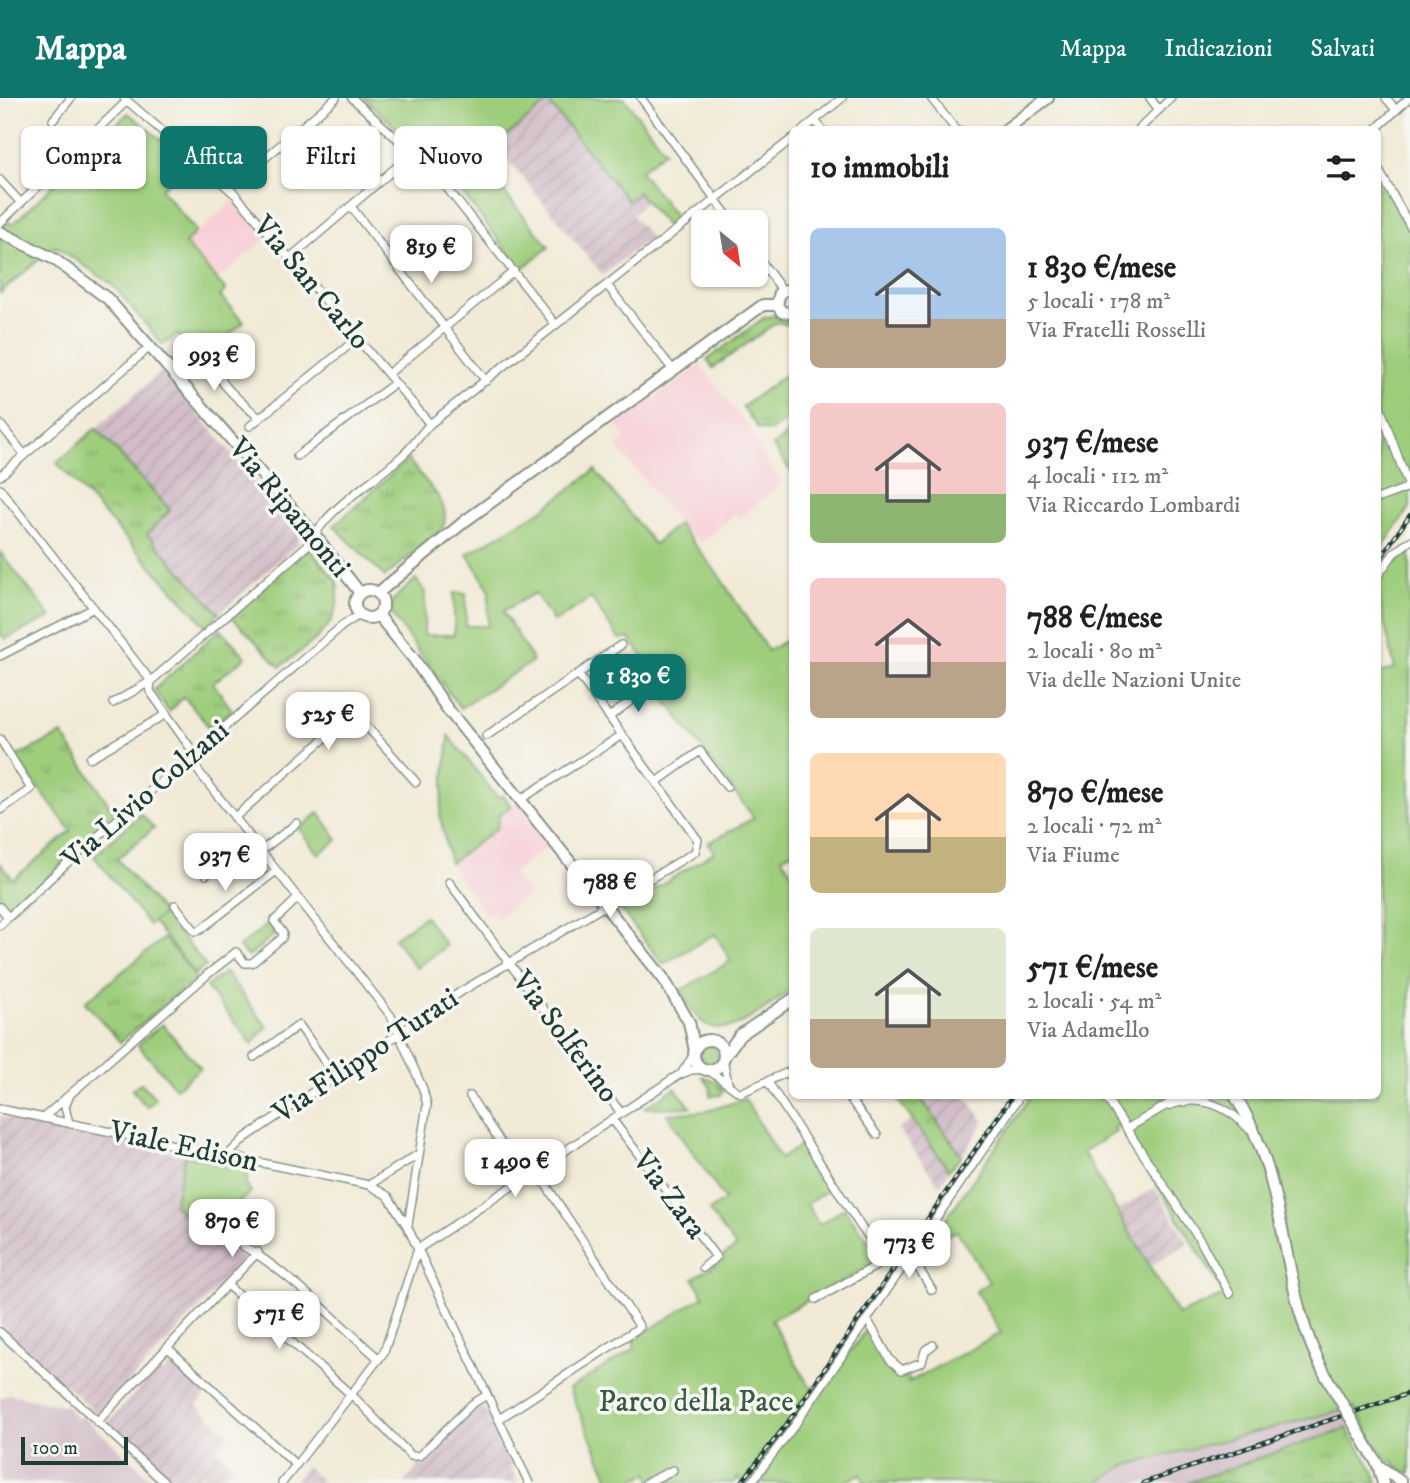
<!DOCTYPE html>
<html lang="it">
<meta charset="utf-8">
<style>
:root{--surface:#fff;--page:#f2f2f2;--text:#202124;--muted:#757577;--accent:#0f766e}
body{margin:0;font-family:"IM FELL DW Pica",serif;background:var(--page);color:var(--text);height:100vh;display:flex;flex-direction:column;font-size:26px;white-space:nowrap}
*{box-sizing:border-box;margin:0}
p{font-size:23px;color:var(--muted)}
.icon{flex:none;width:38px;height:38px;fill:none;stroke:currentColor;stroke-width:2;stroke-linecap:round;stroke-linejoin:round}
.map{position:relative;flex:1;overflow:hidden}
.side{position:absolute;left:789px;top:28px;width:592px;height:973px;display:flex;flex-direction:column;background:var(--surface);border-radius:10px;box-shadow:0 2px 5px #0004}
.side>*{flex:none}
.hud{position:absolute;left:21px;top:28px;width:663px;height:63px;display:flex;gap:14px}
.needle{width:46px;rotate:150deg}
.fabs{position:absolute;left:691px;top:112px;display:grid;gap:14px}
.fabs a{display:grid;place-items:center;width:77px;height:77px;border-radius:10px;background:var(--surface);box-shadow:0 2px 5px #0004;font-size:35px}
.scale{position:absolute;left:21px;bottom:18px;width:107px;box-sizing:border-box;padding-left:7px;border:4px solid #1f3d34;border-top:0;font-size:19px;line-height:24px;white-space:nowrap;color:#1f3d34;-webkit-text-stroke:5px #f6f6f2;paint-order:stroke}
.price{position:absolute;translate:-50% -60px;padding:0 16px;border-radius:14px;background:#fff;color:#222;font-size:23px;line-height:46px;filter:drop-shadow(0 2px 4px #0008)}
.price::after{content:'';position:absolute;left:50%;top:42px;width:21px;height:16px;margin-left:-10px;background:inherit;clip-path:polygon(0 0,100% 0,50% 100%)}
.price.selected{background:var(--accent);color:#fff}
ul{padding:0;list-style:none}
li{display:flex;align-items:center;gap:21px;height:175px;padding:0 21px}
li span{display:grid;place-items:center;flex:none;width:196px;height:140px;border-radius:10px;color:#555}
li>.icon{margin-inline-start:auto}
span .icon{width:84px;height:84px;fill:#fffc;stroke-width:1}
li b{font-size:30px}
h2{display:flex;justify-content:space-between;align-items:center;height:84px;padding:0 21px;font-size:30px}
.pill{padding:0 24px;border-radius:10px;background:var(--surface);box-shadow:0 2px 5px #0004;font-size:24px;line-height:63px}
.pill.selected{background:var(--accent);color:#fff}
header{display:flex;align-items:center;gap:42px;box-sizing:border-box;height:98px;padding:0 35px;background:var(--accent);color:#fff}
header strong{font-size:33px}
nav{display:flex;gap:38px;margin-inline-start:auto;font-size:24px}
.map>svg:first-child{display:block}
</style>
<header>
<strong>Mappa</strong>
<nav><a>Mappa</a><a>Indicazioni</a><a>Salvati</a></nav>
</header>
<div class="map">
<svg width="1410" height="1385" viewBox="0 0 1410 1385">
<defs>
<pattern id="industrial-furrows" width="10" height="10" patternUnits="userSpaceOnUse" patternTransform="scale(1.75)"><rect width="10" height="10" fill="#d2bdc8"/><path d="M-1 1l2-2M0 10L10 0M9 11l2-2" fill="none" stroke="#b4a3ac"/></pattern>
<pattern id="grass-tufts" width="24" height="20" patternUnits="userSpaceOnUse" patternTransform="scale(1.75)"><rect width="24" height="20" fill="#9ecd7c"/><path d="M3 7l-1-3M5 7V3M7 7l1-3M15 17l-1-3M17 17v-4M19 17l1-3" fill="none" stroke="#80a866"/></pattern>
</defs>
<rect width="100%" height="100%" fill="#f6f6f2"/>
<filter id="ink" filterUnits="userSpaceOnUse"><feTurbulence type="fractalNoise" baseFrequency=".0143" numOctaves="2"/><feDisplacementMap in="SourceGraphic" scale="14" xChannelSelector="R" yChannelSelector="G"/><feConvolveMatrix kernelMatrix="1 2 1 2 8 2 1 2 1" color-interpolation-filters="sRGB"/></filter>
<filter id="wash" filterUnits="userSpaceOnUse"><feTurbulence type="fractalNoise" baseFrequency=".00686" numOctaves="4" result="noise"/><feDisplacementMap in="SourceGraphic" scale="28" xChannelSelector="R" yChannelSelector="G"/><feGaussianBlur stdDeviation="1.57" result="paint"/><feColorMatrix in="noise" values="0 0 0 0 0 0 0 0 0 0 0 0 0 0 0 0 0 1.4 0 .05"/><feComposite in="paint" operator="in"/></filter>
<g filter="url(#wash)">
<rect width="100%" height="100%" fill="#f1ead6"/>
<path fill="#f7cfd5" d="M234 102 267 139 218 182 185 146Z
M700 267 753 336 766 364 782 384 741 420 736 415 701 445 678 426 617 348 626 339 616 327Z
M517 703 552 746 512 775 528 797 497 820 493 814 486 818 450 765 497 730 499 717Z"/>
<path fill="url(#industrial-furrows)" d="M548 4 627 103 639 95 645 103 632 117 650 139 603 177 496 47Z
M162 273 300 436 298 446 219 515 147 436 170 412 96 330Z
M919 998H965L984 1023 962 1058Z
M0 1018 185 1057 174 1107 202 1134V1140L219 1141 245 1161 98 1317 0 1227Z
M913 1022 949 1072 940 1088 898 1031Z
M1155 1090 1188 1145 1150 1168 1179 1217 1165 1224 1103 1121Z
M172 1265H177L208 1294 197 1307 229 1337 216 1352 233 1367 218 1385H212L201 1375 193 1385H171L107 1326 157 1270 163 1275Z
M478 1310 486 1312 518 1385H403L418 1370 421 1361Z
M306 1368 323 1385H293Z"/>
<path fill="#d2bdc8" d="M1410 1290V1309L1187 1385H1097L1124 1368Z
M9 1296 66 1308 77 1322 82 1318 156 1385H0V1301Z"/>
<path fill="url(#grass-tufts)" stroke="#5e8558" stroke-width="2" d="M774 218 793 224V228L777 224 713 270 707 262 765 219Z
M793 271V317L771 333 759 331 742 309Z
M96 330 170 412 147 436 219 515 206 528 57 365Z
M793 331V369L790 372 773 348Z
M408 361C421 382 455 404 442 431L385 479 334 428Z
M309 450 337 483C345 528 311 544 280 569L231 518Z
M220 531 246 559 213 585 232 612 210 630 184 599 169 614 154 592Z
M62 636 116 717 13 811 4 810 0 805V765L13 781 71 733 15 659Z
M141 716 154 730 117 761 164 816 149 827 94 758Z
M164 840 196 880 120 944 85 904Z
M700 957a9 9 0 1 1 18 0a9 9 0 1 1-18 0Z
M702 978 717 985 719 983 723 992 721 997 710 998 711 990Z
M675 990 691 1009 645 1010Z
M895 998H919L962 1058 949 1072Z
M1347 1330 1374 1373 1377 1385H1187Z"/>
<path fill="#9ecd7c" stroke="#5e8558" stroke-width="2" fill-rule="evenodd" d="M364 0H624L665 53 640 73 679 123 669 131 638 94 628 103 548 4 478 62 549 149 521 171 451 81Z
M128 15 190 65 161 91 196 133 185 146 226 192 220 198 244 224 216 248 212 273 177 236 163 247 113 187 55 148 0 195V131L8 124 13 126Z
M1377 73 1410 133V409L1380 453 1396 464 1410 452V1375L1402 1373 1391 1362 1387 1364 1354 1309 1124 1368 1097 1385H865L860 1376 842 1385H742L738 1380 733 1385H652L648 1375 627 1385H611L569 1291 634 1251V1241L704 1198 693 1180 724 1161 723 1158 736 1149 709 1113 725 1102 667 1016 707 1013 745 1001 780 1061 803 1046 831 1090 807 1106 819 1127 844 1110 879 1158 877 1165 771 1222 808 1286 820 1294 866 1232 870 1233 889 1266 906 1278 909 1284 1001 1235 976 1193 989 1184 957 1133 930 1144 1031 998H1377V575L1395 571 1377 492ZM1120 1026 1225 1197H1224L1178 1217 1083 1054 1116 1034 1114 1029Z
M595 372 654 446 678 426 718 476 768 553 793 538V753L782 759 793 778V890C769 906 726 950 698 920 691 913 686 901 681 892L731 863 715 836 663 866 621 812 714 754 708 745 754 720 652 584 658 579 629 540 619 541 591 500 554 524 535 495 503 513 533 563 460 610 392 517V503L416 481 425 494 424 537H454V495H466V528H488L489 491 467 456 542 412Z
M0 454 51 519 5 541 0 535Z
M449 638 498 700 503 697 511 708 499 717 497 730 450 765 440 718Z
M319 715 338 742 318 756 299 731Z
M164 816 206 868 195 876 153 824Z
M425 818 446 848 416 870 394 840Z
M269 825 275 836 248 859 239 849Z
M225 874 267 929 252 946 206 889Z
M162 926 200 970 176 990 138 947Z
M141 985 156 1001 147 1009 132 992Z
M185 1057 249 1072 246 1087 251 1094 202 1134 174 1107Z"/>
</g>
<g filter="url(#ink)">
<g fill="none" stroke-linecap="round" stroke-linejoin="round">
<g stroke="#889485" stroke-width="10">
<path id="street" d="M352 0 435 75 556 227
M641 0 732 124
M931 0 956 32
M1150 0 1159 12
M1386 0 1396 12
M53 22 71 0
M815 22 822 32
M803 32 842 0
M1138 32 1171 0
M1375 32 1409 0
M265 60 336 0
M1377 69 1410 128
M0 82 21 105
M352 110 486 283
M0 125 127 3
M756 156 782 192
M291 159 413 55
M607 187 673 272
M216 253C209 283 240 301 259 320
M388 276 514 173
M1377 301 1409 389 1377 401
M0 326 24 356
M430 326 793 40
M250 328 359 239
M297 358 395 285
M0 378 151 248
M0 391 151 583 150 593 194 655
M1377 479 1394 455 1410 443
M0 558 94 510
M113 605 151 583 310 445C329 407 375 384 405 355 414 347 421 335 430 326L236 97 124 0
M609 619 650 589
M486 638 621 547
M0 641 31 691 0 712
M90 660 165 617
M188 660 391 918 423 991 427 1007 408 1127
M658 683 700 653 727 689
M521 701 622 637
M235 719 349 619 362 623 416 684
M261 753 297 725
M206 777 251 741
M449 784 621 1015
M175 807 195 833 200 832 276 773
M0 809 8 819
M0 827 67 765 342 528 359 517
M254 959 299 927 335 978
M723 961 728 985
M708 972 740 995 793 972
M683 973 695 955
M768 984 863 1132 883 1155 885 1163 816 1201
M470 998 523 1079
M848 998 877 1037
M1105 998 1201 1144 1230 1196
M1168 1008C1199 996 1226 1007 1248 1030
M0 1011 369 1087 388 1098 407 1128 529 1385
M43 1020 208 876 236 854 245 865H252L282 840 283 835 274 823 297 801
M612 1021 716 1159 703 1170
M69 1025 65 1009 70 997
M1128 1030 1182 998
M227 1058 245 1040 462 893 695 754 698 742 578 576
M369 1087 417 1057
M209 1136C256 1139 341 1228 379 1261
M911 1158 932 1192
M227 1187 356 1301 411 1358H419L472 1306 487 1297
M867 1221 890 1262 902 1272 922 1264 925 1253 933 1247
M0 1234 165 1385
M168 1250 296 1367
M499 1321 640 1229 544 1084
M97 1324 258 1154
M282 1385 384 1254 418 1151 677 978 691 972 706 971
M646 1385 673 1372
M751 1385 794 1328 1020 998"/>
</g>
<g stroke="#889485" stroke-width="14">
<path id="secondary" d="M1005 32 1048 0
M0 134 54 161 108 201 314 436 360 495
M777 207 780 194 793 190
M355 506a14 14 0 1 1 28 0a14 14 0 1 1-28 0Z
M378 495 465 423 763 207H777L782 214 793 215
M378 517 414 561 446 609 663 880 689 924 695 953
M694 957a15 15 0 1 1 30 0a15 15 0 1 1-30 0Z
M724 959 740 937 793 901
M1235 998C1292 1086 1277 1191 1326 1278
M1378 1367 1401 1384
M1378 1367 1383 1385"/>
</g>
<use href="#street" stroke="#fff" stroke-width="7"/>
<use href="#secondary" stroke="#fff" stroke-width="10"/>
<g stroke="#1f3d34" stroke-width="4.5">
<path id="rail" d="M1377 465 1410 417
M741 1385 786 1327 1012 998
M1143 1385 1410 1295"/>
</g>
<use href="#rail" stroke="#f6f6f2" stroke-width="2" stroke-dasharray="5" stroke-linecap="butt"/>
<g stroke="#889485" stroke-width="14" stroke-linecap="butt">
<path id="secondary-bridge" d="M1326 1278 1378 1367"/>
</g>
<use href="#secondary-bridge" stroke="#fff" stroke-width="10"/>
</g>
</g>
<g text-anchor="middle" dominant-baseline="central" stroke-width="7" stroke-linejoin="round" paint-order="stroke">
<g font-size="30" fill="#1f3d34" stroke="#f6f6f2">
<text transform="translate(311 185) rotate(50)">Via San Carlo</text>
<text transform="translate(289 410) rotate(50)">Via Ripamonti</text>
<text transform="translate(146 697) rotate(-41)">Via Livio Colzani</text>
<text transform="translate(565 939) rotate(53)">Via Solferino</text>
<text transform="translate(366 958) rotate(-34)">Via Filippo Turati</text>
<text transform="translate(184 1049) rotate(12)">Viale Edison</text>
<text transform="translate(669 1097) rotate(53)">Via Zara</text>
</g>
<g font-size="30" fill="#385a42" stroke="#f6f6f2">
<text x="696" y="1304">Parco della Pace</text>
</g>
</g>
</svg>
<div class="fabs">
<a><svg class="needle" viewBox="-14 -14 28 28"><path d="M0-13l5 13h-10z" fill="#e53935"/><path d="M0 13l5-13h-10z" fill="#757577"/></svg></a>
</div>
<div class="scale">100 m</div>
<b class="price" style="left:431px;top:187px">819 €</b>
<b class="price" style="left:214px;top:295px">993 €</b>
<b class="price selected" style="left:638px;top:616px">1 830 €</b>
<b class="price" style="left:328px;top:654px">525 €</b>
<b class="price" style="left:225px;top:795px">937 €</b>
<b class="price" style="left:610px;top:822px">788 €</b>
<b class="price" style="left:515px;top:1101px">1 490 €</b>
<b class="price" style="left:232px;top:1161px">870 €</b>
<b class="price" style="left:909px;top:1182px">773 €</b>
<b class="price" style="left:279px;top:1253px">571 €</b>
<div class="hud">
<a class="pill">Compra</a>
<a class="pill selected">Affitta</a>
<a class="pill">Filtri</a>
<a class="pill">Nuovo</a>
</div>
<section class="side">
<h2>10 immobili<svg class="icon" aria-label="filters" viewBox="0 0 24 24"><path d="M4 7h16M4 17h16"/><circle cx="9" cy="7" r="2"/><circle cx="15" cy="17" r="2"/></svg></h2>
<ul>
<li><span style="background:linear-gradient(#a9c7e8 65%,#b9a48a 0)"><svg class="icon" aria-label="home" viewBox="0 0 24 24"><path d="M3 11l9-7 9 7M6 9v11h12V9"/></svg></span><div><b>1 830 €/mese</b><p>5 locali · 178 m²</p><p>Via Fratelli Rosselli</p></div></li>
<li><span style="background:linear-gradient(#f6c9c9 65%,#8fb573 0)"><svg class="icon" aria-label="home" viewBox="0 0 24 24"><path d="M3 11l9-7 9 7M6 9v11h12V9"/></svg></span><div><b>937 €/mese</b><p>4 locali · 112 m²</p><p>Via Riccardo Lombardi</p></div></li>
<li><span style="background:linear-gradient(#f6c9c9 60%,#b9a48a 0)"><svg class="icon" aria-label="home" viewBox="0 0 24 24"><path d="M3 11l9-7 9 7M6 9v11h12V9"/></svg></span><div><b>788 €/mese</b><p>2 locali · 80 m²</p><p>Via delle Nazioni Unite</p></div></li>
<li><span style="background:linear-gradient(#ffd9b3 60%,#c2b280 0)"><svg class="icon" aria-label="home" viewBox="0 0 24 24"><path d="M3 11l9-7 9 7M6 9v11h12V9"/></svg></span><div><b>870 €/mese</b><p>2 locali · 72 m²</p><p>Via Fiume</p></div></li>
<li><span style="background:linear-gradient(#dfe7d0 65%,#b9a48a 0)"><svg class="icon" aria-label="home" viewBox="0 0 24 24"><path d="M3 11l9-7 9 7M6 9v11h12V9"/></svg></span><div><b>571 €/mese</b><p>2 locali · 54 m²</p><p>Via Adamello</p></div></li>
</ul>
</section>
</div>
